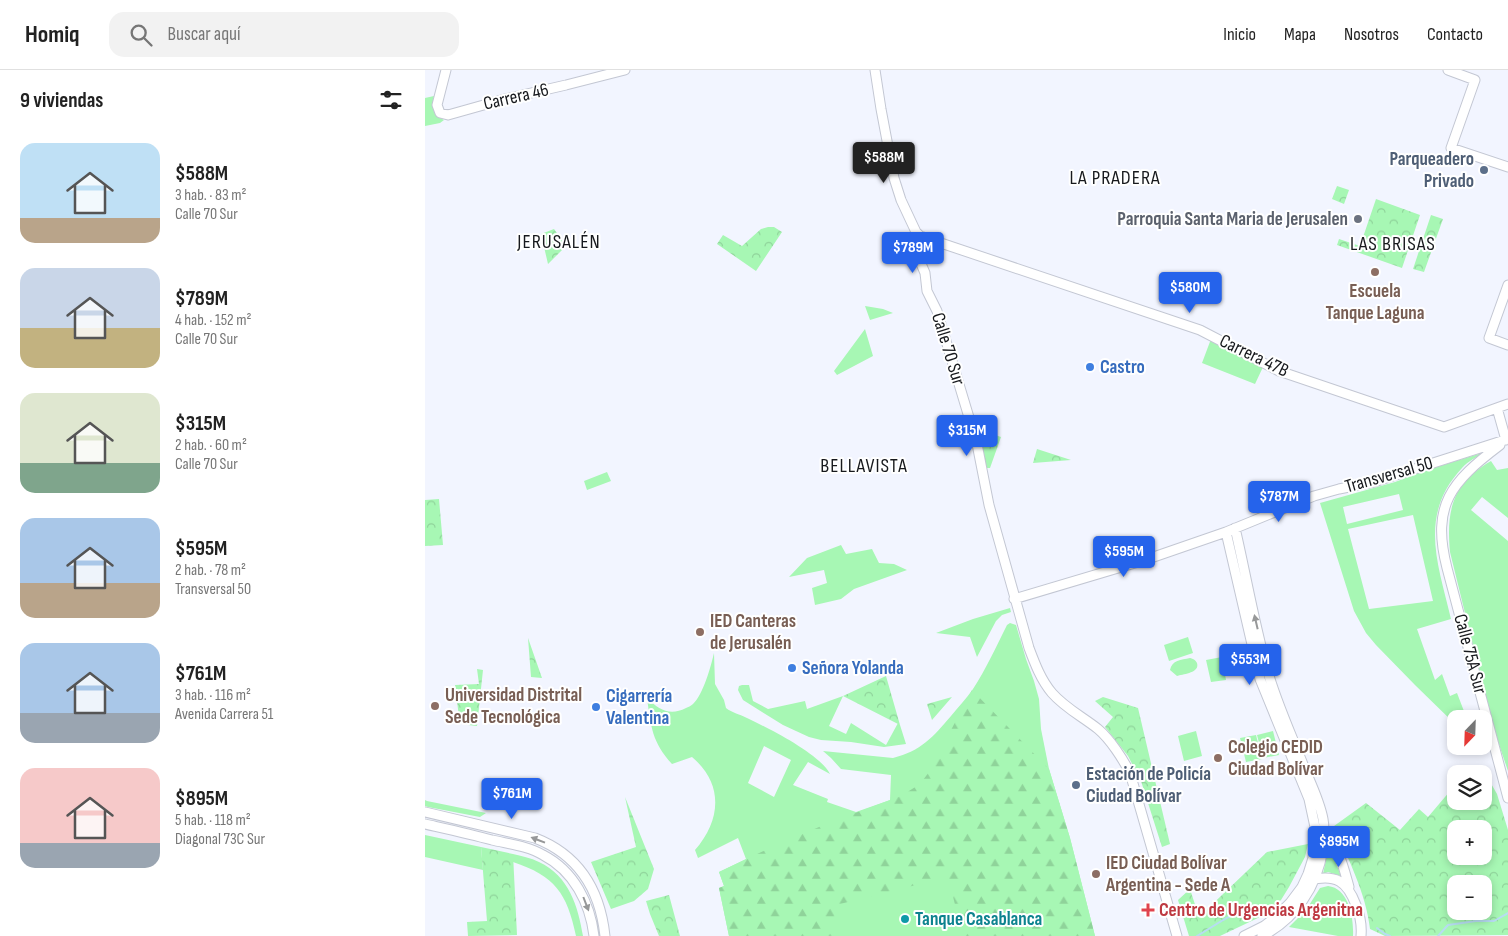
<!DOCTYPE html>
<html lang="es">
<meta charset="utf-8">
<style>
:root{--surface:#fff;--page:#f2f2f2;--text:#222;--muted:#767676;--line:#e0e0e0;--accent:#2563eb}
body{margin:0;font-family:"Sofia Sans Condensed",sans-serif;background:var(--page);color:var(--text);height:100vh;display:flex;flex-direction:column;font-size:19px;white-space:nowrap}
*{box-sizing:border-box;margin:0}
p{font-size:16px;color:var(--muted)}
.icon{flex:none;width:28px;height:28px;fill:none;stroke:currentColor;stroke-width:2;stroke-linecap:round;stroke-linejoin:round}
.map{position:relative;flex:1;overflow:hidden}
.details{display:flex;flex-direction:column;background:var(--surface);width:425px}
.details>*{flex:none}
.needle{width:32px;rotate:203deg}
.fabs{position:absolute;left:1022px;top:640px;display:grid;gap:10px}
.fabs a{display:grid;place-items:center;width:45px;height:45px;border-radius:10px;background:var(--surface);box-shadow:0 2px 8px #0003;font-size:25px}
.price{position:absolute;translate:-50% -42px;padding:0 11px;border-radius:5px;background:var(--accent);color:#fff;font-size:16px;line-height:32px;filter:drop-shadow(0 1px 2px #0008)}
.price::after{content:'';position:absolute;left:50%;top:30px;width:15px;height:11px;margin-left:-8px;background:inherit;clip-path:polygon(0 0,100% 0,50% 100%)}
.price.active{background:#222;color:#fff}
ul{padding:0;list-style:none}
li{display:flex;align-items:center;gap:15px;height:125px;padding:0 20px}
li span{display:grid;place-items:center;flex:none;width:140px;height:100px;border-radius:15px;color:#555}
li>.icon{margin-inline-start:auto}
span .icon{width:60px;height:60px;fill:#fffc;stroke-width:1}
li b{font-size:21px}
h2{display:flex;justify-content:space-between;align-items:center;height:60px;padding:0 20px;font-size:21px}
header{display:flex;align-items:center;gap:30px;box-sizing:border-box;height:70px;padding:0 25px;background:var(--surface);border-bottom:1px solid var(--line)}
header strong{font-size:24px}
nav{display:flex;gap:28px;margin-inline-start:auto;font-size:18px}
.search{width:350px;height:45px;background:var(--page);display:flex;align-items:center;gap:12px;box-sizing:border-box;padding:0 18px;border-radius:15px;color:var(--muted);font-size:19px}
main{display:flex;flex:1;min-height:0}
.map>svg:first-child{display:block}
</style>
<header>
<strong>Homiq</strong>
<div class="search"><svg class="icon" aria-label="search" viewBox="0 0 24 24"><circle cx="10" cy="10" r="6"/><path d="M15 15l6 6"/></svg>Buscar aquí</div>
<nav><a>Inicio</a><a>Mapa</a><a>Nosotros</a><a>Contacto</a></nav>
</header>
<main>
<section class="details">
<h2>9 viviendas<svg class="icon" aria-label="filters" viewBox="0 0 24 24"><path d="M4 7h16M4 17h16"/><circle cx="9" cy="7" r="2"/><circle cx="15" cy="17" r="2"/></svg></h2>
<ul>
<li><span style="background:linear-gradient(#bfe0f5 75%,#b9a48a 0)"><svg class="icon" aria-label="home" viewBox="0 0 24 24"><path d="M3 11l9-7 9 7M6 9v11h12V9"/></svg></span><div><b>$588M</b><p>3 hab. · 83 m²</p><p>Calle 70 Sur</p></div></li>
<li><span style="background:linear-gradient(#c9d6e8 60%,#c2b280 0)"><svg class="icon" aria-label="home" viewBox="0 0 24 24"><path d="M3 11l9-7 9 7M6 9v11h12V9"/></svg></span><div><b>$789M</b><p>4 hab. · 152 m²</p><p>Calle 70 Sur</p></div></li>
<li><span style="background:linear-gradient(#dfe7d0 70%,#7fa58c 0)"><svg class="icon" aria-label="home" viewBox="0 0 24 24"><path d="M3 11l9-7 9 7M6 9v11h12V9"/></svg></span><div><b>$315M</b><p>2 hab. · 60 m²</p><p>Calle 70 Sur</p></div></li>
<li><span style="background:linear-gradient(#a9c7e8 65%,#b9a48a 0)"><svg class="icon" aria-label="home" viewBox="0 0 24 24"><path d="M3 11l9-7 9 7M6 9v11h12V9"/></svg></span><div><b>$595M</b><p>2 hab. · 78 m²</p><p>Transversal 50</p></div></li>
<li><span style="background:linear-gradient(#a9c7e8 70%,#9aa5b1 0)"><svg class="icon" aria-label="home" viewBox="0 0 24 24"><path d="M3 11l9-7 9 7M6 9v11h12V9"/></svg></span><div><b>$761M</b><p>3 hab. · 116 m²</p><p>Avenida Carrera 51</p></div></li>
<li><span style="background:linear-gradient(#f6c9c9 75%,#9aa5b1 0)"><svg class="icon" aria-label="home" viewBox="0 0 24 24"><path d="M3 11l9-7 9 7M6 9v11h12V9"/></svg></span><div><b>$895M</b><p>5 hab. · 118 m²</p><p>Diagonal 73C Sur</p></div></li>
</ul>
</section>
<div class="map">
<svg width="1083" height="866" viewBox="0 0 1083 866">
<defs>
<pattern id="forest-firs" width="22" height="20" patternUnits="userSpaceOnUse" patternTransform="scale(1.25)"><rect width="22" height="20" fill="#a7f7b4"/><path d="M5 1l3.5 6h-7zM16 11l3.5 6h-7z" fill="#8fd39a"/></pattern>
<pattern id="park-crowns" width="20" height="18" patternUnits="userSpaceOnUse" patternTransform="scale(1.25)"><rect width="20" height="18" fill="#a7f7b4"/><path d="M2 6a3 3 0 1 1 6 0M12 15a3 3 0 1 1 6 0" fill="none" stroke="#8fd39a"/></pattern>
</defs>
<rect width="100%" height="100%" fill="#f2f5ff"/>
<path fill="#a7f7b4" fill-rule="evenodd" d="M9 26C7 37 8 45 19 50L15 53 0 56V28Z
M440 236 458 239 468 243 445 250Z
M440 259 448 286 412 305 409 301Z
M786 269 838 297 830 314 777 293Z
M1060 382C1052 387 1043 391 1037 398 993 445 1013 494 1026 549L992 559 1010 610 1017 604 1025 626 1032 623 1042 649H1031V655L990 615 951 575 941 563 929 541 895 433 970 412 1005 399ZM974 424 978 440 922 454 918 437ZM988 445 1008 531 944 539 923 459Z
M1066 391 1072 400 1083 398V448L1057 427 1046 440 1083 471V701L1068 657 1025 482C1021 439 1028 413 1066 391Z
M182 402 186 411 162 420 159 411Z
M416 475 421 484 447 479 454 493 469 494 482 500 429 519 416 529 390 535 387 518 402 513 399 500 364 507 382 488Z
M585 538 586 542 577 545 571 551 552 587 545 567 511 563 548 549Z
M585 553 591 555 601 589 609 611 614 629 616 659 624 699 645 768 670 866H304L294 818 299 816 294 802 321 789 313 768 273 788 270 780C296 750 299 714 267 687L247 694C227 672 226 657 222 628 234 640 245 646 261 638 263 637 266 636 268 634 278 625 286 596 289 583L290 614 299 630 301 638C307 643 315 644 322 648 343 658 395 684 405 704L383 692 368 715 403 729 402 732 431 742 465 730 466 705 416 699 406 688 398 681 468 688C496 681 508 667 526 646 533 637 541 629 548 619 561 599 571 577 582 555ZM339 676 366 690 349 727 323 713Z
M763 567 768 583 744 591 739 575Z
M797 587 801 610 786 612 781 590Z
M765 588C768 589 770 589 772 593 775 603 758 604 752 606L745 600C747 590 756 590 765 588Z
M317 615H324L328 631 343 639 380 631 382 639 418 626 404 656 421 664 426 653 461 675 473 653 475 655 481 674 459 677 426 672 396 670 384 667 358 655 318 630 313 620 314 616Z
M771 661 777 686 759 691 753 666Z
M848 661 854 685 838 688 832 665Z
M831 665 837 689 821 692 815 668Z
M0 730 2 731 61 743 55 747 3 737 0 736Z
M0 765 56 777 58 800 0 787Z
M904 775 916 806 903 802 898 804Z
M88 784C96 786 106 788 114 792 144 806 153 836 158 866H151C142 823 130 806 88 792Z
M903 816C924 818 929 849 928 866H913L864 857 881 840 895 818Z"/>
<path fill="url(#forest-firs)" d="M547 620 624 699 645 768 670 866H538L523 807 407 836 415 866H304L294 818 299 816 294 802 349 776 406 752 476 726 495 714 504 702Z"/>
<path fill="url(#park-crowns)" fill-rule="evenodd" d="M912 116 924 120 919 134 907 129Z
M951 129 995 145 977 198 912 175 914 169 935 176Z
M1006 145 1018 149 999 202 988 199Z
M343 157H349L357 162 331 201 292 174 298 165 317 176 336 159Z
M129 159 141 176 123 194 116 164Z
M553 359 576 367 565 398H560Z
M612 379 646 390 608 393Z
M14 429 18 475 0 476V430Z
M103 568 117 608 106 607Z
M52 599 58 600 52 656 43 655 35 651 34 647 30 615 54 614Z
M461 606 475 655 418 626Z
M527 627 507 650 502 634Z
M678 627 713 638 745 774 737 777 716 711 703 686 680 657 688 647 670 631Z
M1059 705 1064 710 1072 724 1083 760V865L960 866 945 859C941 823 923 789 909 756L941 733 975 760 994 739 1003 747 1031 714V731H1059ZM1031 759H1059V786H1031ZM1031 814H1059V841H1031Z
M200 727 229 799 223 819 209 831 186 839 166 792 211 777Z
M883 774 880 787 864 817 856 830 835 847 795 866H764L753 830 765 819 774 847 842 782Z
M56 777 88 784 92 865 43 866 42 852 62 851Z
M244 825 255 866H234L225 844 221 831Z"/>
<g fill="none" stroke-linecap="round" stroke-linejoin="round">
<path stroke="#b7ddf2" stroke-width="2" d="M879 842 927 846
M952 858 960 864 965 866
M772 866C796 852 820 832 849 837
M1013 866 1023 855 1051 851H1069L1083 843"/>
<g stroke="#c3c7d3" stroke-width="11">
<path id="minor" d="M21 0 12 35 15 43 23 45 80 29 141 15 200 0
M450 0 456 39 469 108 476 130 491 162 495 166 775 260 854 301 1019 357 1083 334
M1023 0 1050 10 1026 78 1083 97
M497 167 492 184 500 203 502 221 512 241 552 374 564 435 604 578C610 594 616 610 627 623 640 638 658 647 673 659 685 669 698 689 705 703L752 866
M1083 215 1064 268 1083 275
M1072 338 1081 370
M1075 375C1026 412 1006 435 1022 498L1083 728
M810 458C821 505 829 553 842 599 852 635 868 668 881 702 888 718 895 733 898 749 900 759 899 769 898 779 892 816 871 849 837 866
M801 462 835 609 884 729 890 757 888 788 883 804 877 817 865 833 852 846 839 856 819 866
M589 529 720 490 801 462 889 426 914 419 949 412 1083 369
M0 742 110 768C154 785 175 820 180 866
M0 754C22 759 45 764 67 770 84 774 103 776 118 785 149 801 165 833 169 866
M895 763C912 766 920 803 924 817
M885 810C911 804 922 811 931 835 935 845 937 855 936 866"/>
</g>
<use href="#minor" stroke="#fff" stroke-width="9"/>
</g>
<defs><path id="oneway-solid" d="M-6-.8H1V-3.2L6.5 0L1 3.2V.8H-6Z" transform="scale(1.25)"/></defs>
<g fill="#979899">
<use href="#oneway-solid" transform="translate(831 552) rotate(-103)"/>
<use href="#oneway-solid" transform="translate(113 770) rotate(-159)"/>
<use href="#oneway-solid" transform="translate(161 834) rotate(69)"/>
</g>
<g fill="#5c6f8a" stroke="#fff" stroke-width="2">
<circle cx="1059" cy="100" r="5"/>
<circle cx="651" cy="715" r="5"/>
</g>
<circle fill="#6b7280" stroke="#fff" stroke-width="2" cx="933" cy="149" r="5"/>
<g fill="#8d6e63" stroke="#fff" stroke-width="2">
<circle cx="950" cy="202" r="5"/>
<circle cx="275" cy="562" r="5"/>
<circle cx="10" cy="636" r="5"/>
<circle cx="793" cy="688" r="5"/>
<circle cx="671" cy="804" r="5"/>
</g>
<g fill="#3f7fe0" stroke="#fff" stroke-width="2">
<circle cx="665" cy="297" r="5"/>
<circle cx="367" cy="598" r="5"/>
<circle cx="171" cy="637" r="5"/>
</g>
<path fill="#e0444e" stroke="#fff" stroke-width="2" d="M720.5 832.5h5v5h5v5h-5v5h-5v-5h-5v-5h5z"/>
<circle fill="#0f9aa8" stroke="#fff" stroke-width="2" cx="480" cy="849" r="5"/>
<g text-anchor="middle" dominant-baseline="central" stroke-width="4" stroke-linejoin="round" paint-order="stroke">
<g font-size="19" fill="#17191d" stroke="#fff">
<text transform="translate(91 27) rotate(-13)">Carrera 46</text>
<text transform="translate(523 279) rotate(73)">Calle 70 Sur</text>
<text transform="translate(829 286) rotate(26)">Carrera 47B</text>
<text transform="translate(964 405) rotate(-16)">Transversal 50</text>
<text transform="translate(1045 584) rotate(75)">Calle 75A Sur</text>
</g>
<g font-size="19" font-weight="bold" fill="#4e5e75" stroke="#fff" text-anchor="end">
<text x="1049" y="89">Parqueadero<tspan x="1049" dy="22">Privado</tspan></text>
<text x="661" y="704" text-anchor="start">Estación de Policía<tspan x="661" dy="22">Ciudad Bolívar</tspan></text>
</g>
<g font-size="19" font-weight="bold" fill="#5b616d" stroke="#fff" text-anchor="end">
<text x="923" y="149">Parroquia Santa Maria de Jerusalen</text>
</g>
<g font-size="19" font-weight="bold" fill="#785e54" stroke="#fff" text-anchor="start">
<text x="950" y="221" text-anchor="middle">Escuela<tspan x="950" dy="22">Tanque Laguna</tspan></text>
<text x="285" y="551">IED Canteras<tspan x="285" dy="22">de Jerusalén</tspan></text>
<text x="20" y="625">Universidad Distrital<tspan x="20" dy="22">Sede Tecnológica</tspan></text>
<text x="803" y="677">Colegio CEDID<tspan x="803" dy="22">Ciudad Bolívar</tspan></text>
<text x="681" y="793">IED Ciudad Bolívar<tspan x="681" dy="22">Argentina - Sede A</tspan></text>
</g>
<g font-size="19" font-weight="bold" fill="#366cbe" stroke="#fff" text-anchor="start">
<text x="675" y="297">Castro</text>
<text x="377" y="598">Señora Yolanda</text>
<text x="181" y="626">Cigarrería<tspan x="181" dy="22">Valentina</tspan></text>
</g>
<g font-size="19" font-weight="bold" fill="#be3a42" stroke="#fff" text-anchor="start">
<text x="734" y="840">Centro de Urgencias Argenitna</text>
</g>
<g font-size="19" font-weight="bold" fill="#0d838f" stroke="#fff" text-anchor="start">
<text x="490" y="849">Tanque Casablanca</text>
</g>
<g font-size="20" letter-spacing="1" fill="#17191d" stroke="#fff">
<text x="690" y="108">LA PRADERA</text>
<text x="134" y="172">JERUSALÉN</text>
<text x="968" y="174">LAS BRISAS</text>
<text x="439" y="396">BELLAVISTA</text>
</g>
</g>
</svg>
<div class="fabs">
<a><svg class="needle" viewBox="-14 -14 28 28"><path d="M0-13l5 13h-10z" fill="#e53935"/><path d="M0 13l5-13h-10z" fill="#767676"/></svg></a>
<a><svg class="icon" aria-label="layers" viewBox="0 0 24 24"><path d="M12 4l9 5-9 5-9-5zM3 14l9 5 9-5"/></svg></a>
<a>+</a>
<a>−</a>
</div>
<b class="price active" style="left:459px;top:114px">$588M</b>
<b class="price" style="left:488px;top:204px">$789M</b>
<b class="price" style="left:765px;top:244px">$580M</b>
<b class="price" style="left:542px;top:387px">$315M</b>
<b class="price" style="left:854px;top:453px">$787M</b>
<b class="price" style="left:699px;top:508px">$595M</b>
<b class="price" style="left:825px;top:616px">$553M</b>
<b class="price" style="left:87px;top:750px">$761M</b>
<b class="price" style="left:914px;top:798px">$895M</b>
</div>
</main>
